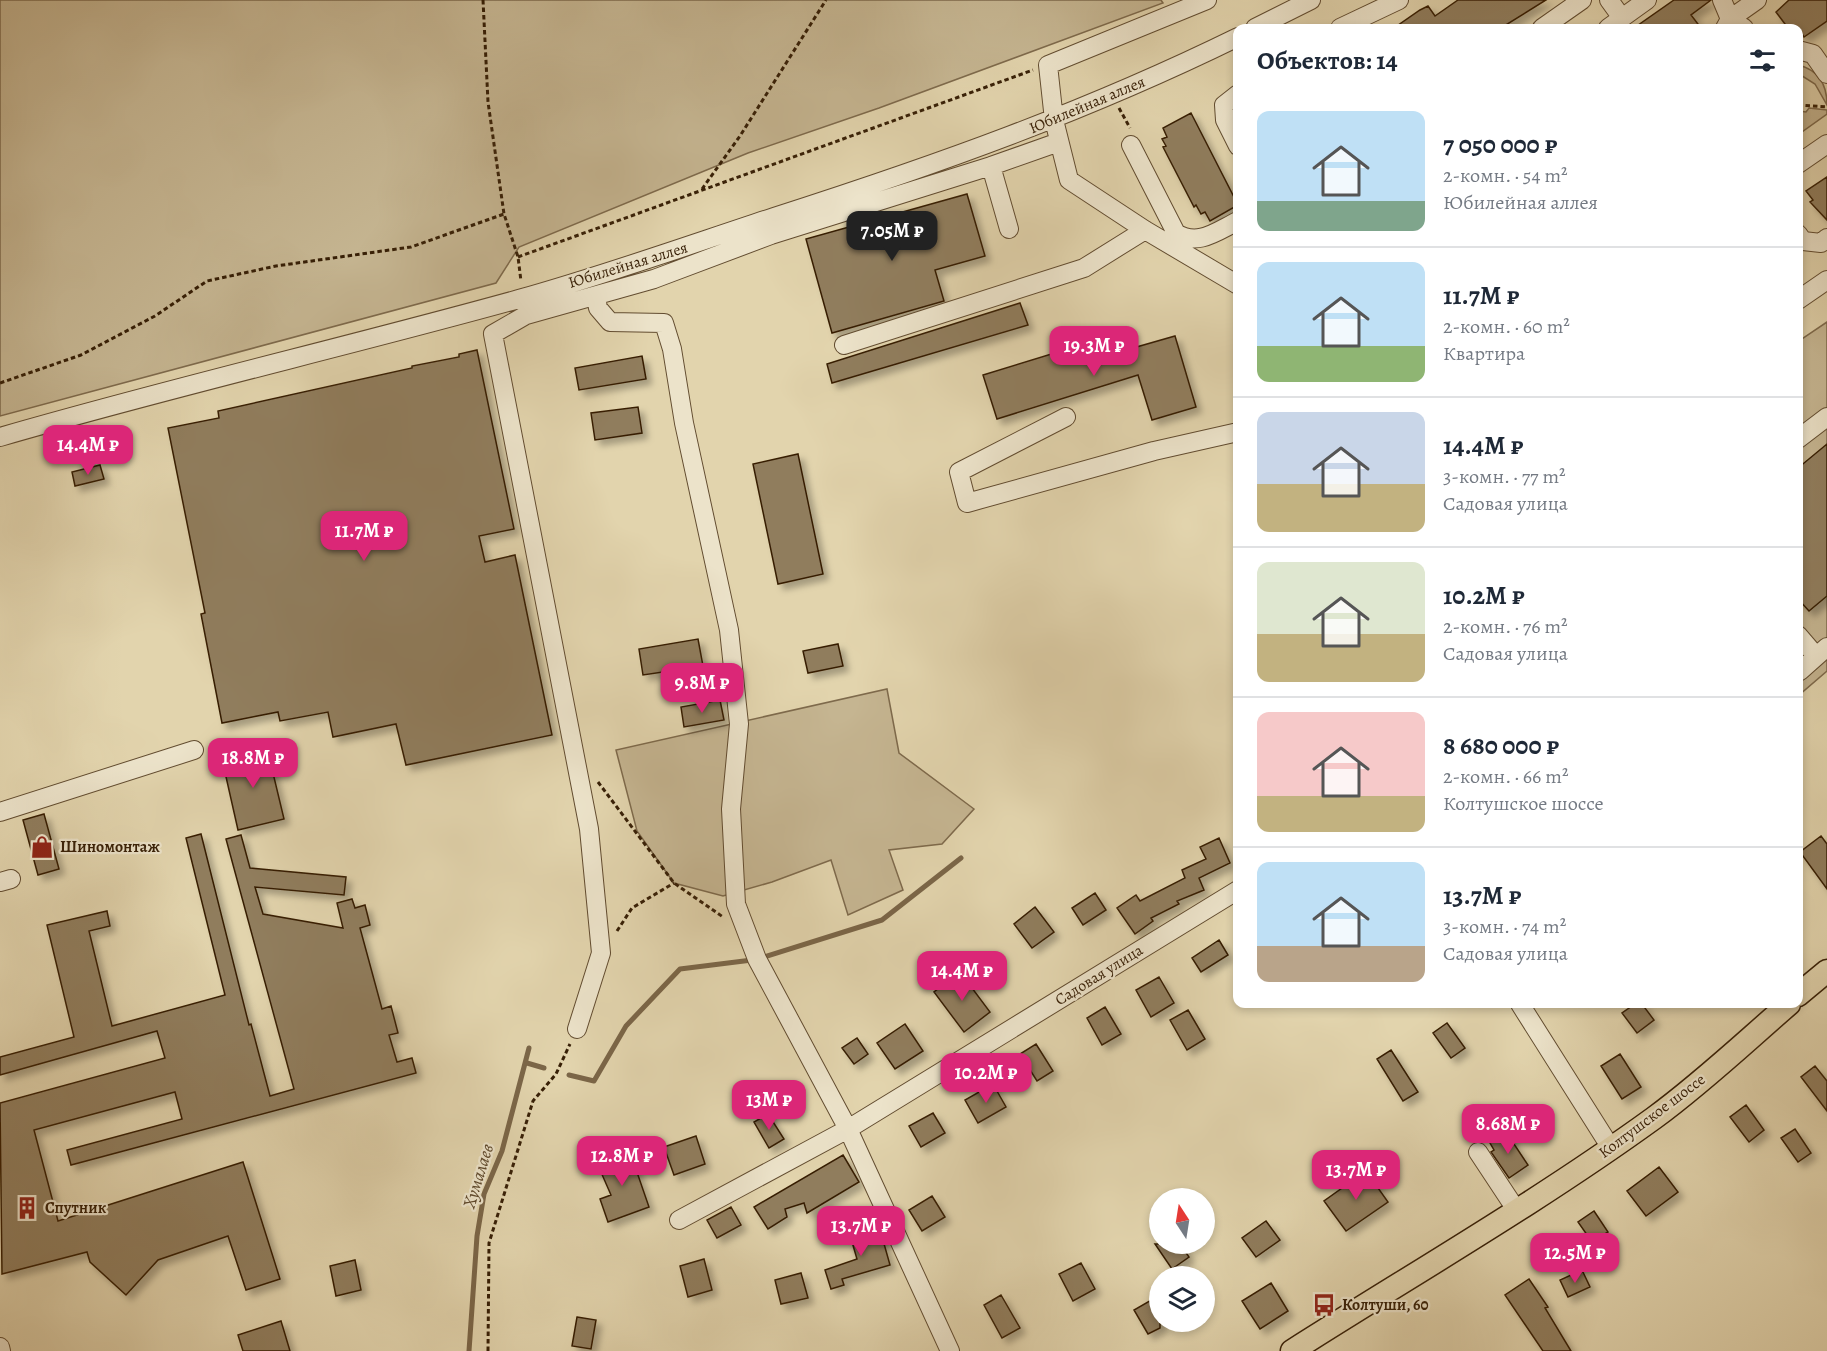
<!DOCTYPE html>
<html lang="ru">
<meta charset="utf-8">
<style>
:root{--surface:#fff;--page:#f6f6f7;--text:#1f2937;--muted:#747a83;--line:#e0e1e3;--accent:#db2777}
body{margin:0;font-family:Alegreya,serif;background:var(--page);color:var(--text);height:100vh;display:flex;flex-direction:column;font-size:22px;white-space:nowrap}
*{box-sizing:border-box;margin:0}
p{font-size:20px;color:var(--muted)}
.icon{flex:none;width:33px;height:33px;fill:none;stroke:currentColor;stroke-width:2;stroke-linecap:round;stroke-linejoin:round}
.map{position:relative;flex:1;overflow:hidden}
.drawer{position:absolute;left:1233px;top:24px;width:570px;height:984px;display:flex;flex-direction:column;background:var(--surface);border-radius:12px;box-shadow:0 3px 9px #0003}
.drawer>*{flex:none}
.needle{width:39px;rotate:348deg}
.controls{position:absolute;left:1149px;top:1188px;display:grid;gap:12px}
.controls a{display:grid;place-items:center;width:66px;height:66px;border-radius:50%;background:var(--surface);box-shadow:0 3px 9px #0003;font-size:30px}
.price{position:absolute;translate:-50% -51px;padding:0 14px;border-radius:12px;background:var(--accent);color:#fff;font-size:20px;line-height:39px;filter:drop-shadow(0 2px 3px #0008)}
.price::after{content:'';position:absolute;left:50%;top:36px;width:18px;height:14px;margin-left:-9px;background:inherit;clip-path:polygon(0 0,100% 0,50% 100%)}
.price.selected{background:#222;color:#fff}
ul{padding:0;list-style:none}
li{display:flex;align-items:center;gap:18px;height:150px;padding:0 24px}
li+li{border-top:2px solid var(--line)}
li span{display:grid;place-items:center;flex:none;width:168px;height:120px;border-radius:12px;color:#555}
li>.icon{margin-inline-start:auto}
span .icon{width:72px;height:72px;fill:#fffc;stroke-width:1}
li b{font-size:26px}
h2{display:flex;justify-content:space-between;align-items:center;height:72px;padding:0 24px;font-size:26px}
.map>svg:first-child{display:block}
</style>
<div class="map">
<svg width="1827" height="1351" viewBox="0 0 1827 1351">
<defs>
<filter id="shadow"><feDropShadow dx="5.5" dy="5.5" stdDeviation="3" flood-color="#0004"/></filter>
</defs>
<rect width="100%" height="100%" fill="#e2d4ad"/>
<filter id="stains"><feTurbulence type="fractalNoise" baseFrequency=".00333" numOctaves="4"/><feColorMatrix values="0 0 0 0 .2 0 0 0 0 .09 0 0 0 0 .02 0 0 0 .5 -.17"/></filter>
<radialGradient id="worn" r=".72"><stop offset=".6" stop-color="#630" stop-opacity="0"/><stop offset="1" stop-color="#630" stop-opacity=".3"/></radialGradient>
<path fill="#c5b591" stroke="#7e6a4c" stroke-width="1.5" d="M0 0H1161L1163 3 879 108 748 153 519 247 496 283 0 416Z
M1798 65C1819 70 1827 85 1827 105L1815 84 1799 74Z
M1809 108 1827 110V114L1799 134V111L1806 112Z
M1827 322V671L1799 695V341Z
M887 689 899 753 974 809 942 844 889 850 903 890 848 915 831 860 772 882 723 896 674 883 637 831 616 750Z"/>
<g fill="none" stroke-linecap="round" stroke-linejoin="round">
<path stroke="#7b6648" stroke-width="5" d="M761 958 882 920 961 858
M527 1063 544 1068
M569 1075 594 1081 626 1026 680 969 752 960
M469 1351 477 1236 484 1194 502 1151 529 1048"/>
</g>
<path fill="#907d5d" stroke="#371f06" stroke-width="1.5" filter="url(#shadow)" d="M1458 0H1546L1501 28H1394L1420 10 1428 6 1435 16Z
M1674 0H1711L1691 15 1701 28H1634Z
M1789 0H1827V21L1804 37 1798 28H1788L1776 12Z
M1191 113 1238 205 1210 221 1205 212 1201 214 1196 205 1194 207 1163 147 1166 146 1162 139 1167 137 1163 128Z
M1827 177V220L1810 202 1813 200 1806 191Z
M967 194 985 256 935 270 944 301 832 333 806 239Z
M1020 303 1028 325 832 383 827 364Z
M1175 336 1196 407 1152 420 1138 375 997 419 983 375 1107 337 1112 354Z
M477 350 514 529 479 536 485 562 515 555 552 735 406 765 396 724 333 737 328 712 280 721 278 712 222 723 201 614 205 613 168 428 219 418 218 411 412 368V366L459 357V354Z
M642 356 646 379 579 390 575 368Z
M638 407 642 433 595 440 591 413Z
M1827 444V596L1809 611 1798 599V468Z
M798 454 823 574 778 584 753 464Z
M100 465 104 479 75 486 72 472Z
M698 639 703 666 643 675 639 649Z
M838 644 843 666 808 673 803 651Z
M720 700 724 720 684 727 681 707Z
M267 748 284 819 238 830 222 759Z
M44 814 59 869 38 875 23 820Z
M201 834 249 1025 251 1024 270 1096 294 1089 226 839 241 835 250 868 346 877 344 895 255 887 263 914 343 928 337 903 352 899 355 908 365 905 370 925 360 928 382 1009 391 1006 398 1033 389 1035 397 1062 412 1058 416 1073 71 1165 67 1150 182 1119 175 1092 34 1130 58 1221 243 1162 280 1279 246 1290 228 1236 158 1260 126 1295 90 1262 87 1252 2 1274 0 1103 165 1058 157 1031 0 1075V1057L74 1037 47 925 107 911 110 926 89 931 112 1026 225 995 186 838Z
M1821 836 1827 844V889L1800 852Z
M1219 838 1230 863 1199 878 1204 890 1177 901 1179 904 1151 918 1153 921 1135 934 1117 908 1136 895 1140 901 1185 878 1182 870 1206 859 1200 847Z
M1095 893 1106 910 1083 925 1072 908Z
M1035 907 1054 932 1032 948 1014 924Z
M1219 940 1228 955 1201 972 1192 958Z
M960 972 990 1012 964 1032 934 992Z
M1159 977 1174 1003 1151 1017 1136 990Z
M1635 1004H1642L1654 1020 1637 1033 1622 1013Z
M1105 1007 1121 1034 1102 1045 1087 1018Z
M1188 1010 1205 1039 1187 1050 1170 1020Z
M1447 1023 1465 1048 1451 1058 1433 1033Z
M905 1024 923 1051 895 1069 877 1043Z
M857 1038 868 1054 854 1064 842 1048Z
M1036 1044 1053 1071 1037 1081 1020 1054Z
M1391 1050 1418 1092 1403 1101 1377 1059Z
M1620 1054 1641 1087 1622 1099 1601 1066Z
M1815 1066 1827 1081V1111L1801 1077Z
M993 1084 1006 1107 978 1123 965 1100Z
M1746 1105 1764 1130 1749 1142 1730 1117Z
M933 1113 945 1133 921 1147 909 1126Z
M768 1114 784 1139 769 1148 754 1122Z
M1795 1129 1811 1153 1798 1162 1781 1138Z
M1506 1132 1528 1165 1509 1178 1491 1152 1494 1150 1490 1143Z
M696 1136 705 1164 674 1175 664 1147Z
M629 1149 649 1207 608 1222 600 1199 611 1195 597 1163Z
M843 1155 859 1182 807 1213 804 1203 785 1209 787 1217 768 1229 754 1207Z
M1659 1167 1678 1192 1646 1216 1627 1191Z
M1366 1171 1388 1202 1346 1231 1324 1201Z
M932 1196 945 1217 922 1231 909 1210Z
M731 1207 741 1225 717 1238 707 1220Z
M1594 1211 1608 1232 1592 1242 1578 1222Z
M1266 1221 1280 1240 1256 1257 1242 1238Z
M879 1226 890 1265 842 1279 844 1285 831 1289 825 1270 857 1259 850 1235Z
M1155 1244H1180L1189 1257 1172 1269Z
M704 1259 712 1290 688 1297 680 1266Z
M355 1260 361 1290 336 1296 330 1266Z
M1081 1263 1095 1289 1073 1301 1059 1274Z
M1582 1270 1590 1287 1568 1297 1560 1280Z
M801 1273 808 1298 781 1304 775 1280Z
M1529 1279 1548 1307 1545 1308 1571 1351H1543L1505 1295Z
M1271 1283 1288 1311 1260 1329 1242 1301Z
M1001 1295 1020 1328 1002 1338 984 1305Z
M1160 1295V1328L1148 1334 1134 1310Z
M577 1317 596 1320 591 1349 572 1346Z
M281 1321 290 1351H243L238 1335Z"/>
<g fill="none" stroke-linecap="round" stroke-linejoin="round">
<g stroke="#624c30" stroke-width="20">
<path id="minor" d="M1207 0 1048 65 1054 120 1069 180 1145 230 1238 285
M1609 0 1622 18
M1722 0 1730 19 1725 28
M1255 28 1311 0
M1340 28 1399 0
M1542 28 1582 0
M1608 28 1647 0
M1744 28 1730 19 1757 0
M1798 50 1813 54 1827 74
M1238 94 1224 105 1225 120 1238 146
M1131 145 1176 233C1198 247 1217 231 1238 221
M1798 164 1827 144
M991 166 1009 229
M1798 234 1803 241 1821 243 1827 238
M596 297 598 308 610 322 664 323 672 349 684 423 729 630 739 724 731 809 736 904 757 959 848 1129 950 1351
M1798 300 1827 280
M844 345 1084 268 1145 230
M1066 417 959 472 967 503 1154 451 1238 432
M0 437C172 387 346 347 519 299 605 275 689 245 774 217 936 165 1085 112 1238 37
M1798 439 1827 417
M1798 635 1816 656
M1800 671 1827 647
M0 812 194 750
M0 882 11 879
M1520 1004 1611 1148
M577 1029 601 953 589 829 493 334 526 315 654 279 771 235 991 166 1059 142
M1478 1152 1517 1211
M679 1220 848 1129 1238 890
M0 1347 1 1351"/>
</g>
<g stroke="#371f06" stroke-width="25">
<path id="major" d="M1798 995 1827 971
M1292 1351C1413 1274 1538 1202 1654 1118 1702 1083 1745 1042 1789 1004"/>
</g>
<path stroke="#371f06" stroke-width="3" stroke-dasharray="4.5 3" stroke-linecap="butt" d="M483 0 488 102 504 214 518 257 521 281
M1798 105 1827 107
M1119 108 1130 128
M702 189 740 136 826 0
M518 257 1033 70
M0 383 81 355 155 316 207 281 276 266 411 247 504 214
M598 782 674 883 723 917
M617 931 632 908 674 883
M488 1351 489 1243 533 1101 556 1074 570 1044"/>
<use href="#minor" stroke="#ece3ca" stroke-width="18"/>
<use href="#major" stroke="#e2d4ad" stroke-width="22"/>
</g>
<defs>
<g id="shop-bare" transform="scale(1.8)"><path d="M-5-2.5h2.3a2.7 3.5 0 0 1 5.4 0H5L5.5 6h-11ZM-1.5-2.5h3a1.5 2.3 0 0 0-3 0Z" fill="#8f2418" stroke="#ece3ca" stroke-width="2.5" paint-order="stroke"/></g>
<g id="building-bare" transform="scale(1.8)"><path d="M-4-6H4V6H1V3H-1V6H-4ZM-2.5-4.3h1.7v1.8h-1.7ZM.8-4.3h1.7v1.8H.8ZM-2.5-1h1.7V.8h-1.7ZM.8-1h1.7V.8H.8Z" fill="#8f2418" stroke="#ece3ca" stroke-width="2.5" paint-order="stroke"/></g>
<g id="bus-bare" transform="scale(1.8)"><path d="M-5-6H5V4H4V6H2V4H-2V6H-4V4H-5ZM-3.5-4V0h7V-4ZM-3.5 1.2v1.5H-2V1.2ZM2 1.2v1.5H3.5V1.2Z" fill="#8f2418" stroke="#ece3ca" stroke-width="2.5" paint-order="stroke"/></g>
</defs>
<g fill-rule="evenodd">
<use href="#shop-bare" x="42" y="847"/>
<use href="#building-bare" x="27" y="1208"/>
<use href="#bus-bare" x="1324" y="1305"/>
</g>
<g text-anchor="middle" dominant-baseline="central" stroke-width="4.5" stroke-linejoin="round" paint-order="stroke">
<g font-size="16" fill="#371f06" stroke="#ece3ca">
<text transform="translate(1087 105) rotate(-23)">Юбилейная аллея</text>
<text transform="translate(628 265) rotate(-17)">Юбилейная аллея</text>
<text transform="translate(1099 975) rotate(-32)">Садовая улица</text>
<text transform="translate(1652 1116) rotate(-37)">Колтушское шоссе</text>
</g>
<g font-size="16" font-weight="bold" fill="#371f06" stroke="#ece3ca" text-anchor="start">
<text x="60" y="847">Шиномонтаж</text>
<text x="45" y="1208">Спутник</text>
<text x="1342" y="1305">Колтуши, 60</text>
</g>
<g font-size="18" font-style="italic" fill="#5f492c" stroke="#ece3ca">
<text transform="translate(478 1176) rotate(-73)">Хумалаев</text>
</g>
</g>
<rect width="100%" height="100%" filter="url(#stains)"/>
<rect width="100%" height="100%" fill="url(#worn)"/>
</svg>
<div class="controls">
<a><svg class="needle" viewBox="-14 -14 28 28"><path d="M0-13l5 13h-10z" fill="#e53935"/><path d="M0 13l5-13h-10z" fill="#747a83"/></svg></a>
<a><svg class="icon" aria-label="layers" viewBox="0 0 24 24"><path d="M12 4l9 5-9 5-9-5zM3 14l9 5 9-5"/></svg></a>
</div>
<b class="price selected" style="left:892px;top:262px">7.05M ₽</b>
<b class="price" style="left:1094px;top:377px">19.3M ₽</b>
<b class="price" style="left:88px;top:476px">14.4M ₽</b>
<b class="price" style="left:364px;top:562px">11.7M ₽</b>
<b class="price" style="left:702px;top:714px">9.8M ₽</b>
<b class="price" style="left:253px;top:789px">18.8M ₽</b>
<b class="price" style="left:962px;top:1002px">14.4M ₽</b>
<b class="price" style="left:986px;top:1104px">10.2M ₽</b>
<b class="price" style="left:769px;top:1131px">13M ₽</b>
<b class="price" style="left:1508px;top:1155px">8.68M ₽</b>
<b class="price" style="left:622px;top:1187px">12.8M ₽</b>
<b class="price" style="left:1356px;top:1201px">13.7M ₽</b>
<b class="price" style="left:861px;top:1257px">13.7M ₽</b>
<b class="price" style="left:1575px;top:1284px">12.5M ₽</b>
<section class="drawer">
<h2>Объектов: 14<svg class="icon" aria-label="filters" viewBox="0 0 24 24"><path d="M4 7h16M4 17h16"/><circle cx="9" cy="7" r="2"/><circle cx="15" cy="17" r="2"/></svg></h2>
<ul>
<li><span style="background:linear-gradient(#bfe0f5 75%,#7fa58c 0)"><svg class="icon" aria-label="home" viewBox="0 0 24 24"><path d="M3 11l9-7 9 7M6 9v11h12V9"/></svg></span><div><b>7 050 000 ₽</b><p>2-комн. · 54 m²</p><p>Юбилейная аллея</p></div></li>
<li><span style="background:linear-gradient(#bfe0f5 70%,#8fb573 0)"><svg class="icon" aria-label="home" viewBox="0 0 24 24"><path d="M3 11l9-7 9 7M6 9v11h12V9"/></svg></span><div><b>11.7M ₽</b><p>2-комн. · 60 m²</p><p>Квартира</p></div></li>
<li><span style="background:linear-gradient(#c9d6e8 60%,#c2b280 0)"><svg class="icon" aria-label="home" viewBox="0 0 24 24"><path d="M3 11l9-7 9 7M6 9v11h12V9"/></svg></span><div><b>14.4M ₽</b><p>3-комн. · 77 m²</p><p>Садовая улица</p></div></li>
<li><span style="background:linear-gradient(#dfe7d0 60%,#c2b280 0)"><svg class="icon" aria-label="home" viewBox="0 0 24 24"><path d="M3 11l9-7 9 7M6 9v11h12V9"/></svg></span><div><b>10.2M ₽</b><p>2-комн. · 76 m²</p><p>Садовая улица</p></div></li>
<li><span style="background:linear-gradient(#f6c9c9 70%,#c2b280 0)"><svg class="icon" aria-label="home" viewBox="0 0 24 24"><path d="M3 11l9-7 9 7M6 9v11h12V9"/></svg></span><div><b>8 680 000 ₽</b><p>2-комн. · 66 m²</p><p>Колтушское шоссе</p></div></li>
<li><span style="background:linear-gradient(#bfe0f5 70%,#b9a48a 0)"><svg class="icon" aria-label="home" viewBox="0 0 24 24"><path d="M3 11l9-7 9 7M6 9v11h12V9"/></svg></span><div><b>13.7M ₽</b><p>3-комн. · 74 m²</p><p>Садовая улица</p></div></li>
</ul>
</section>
</div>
